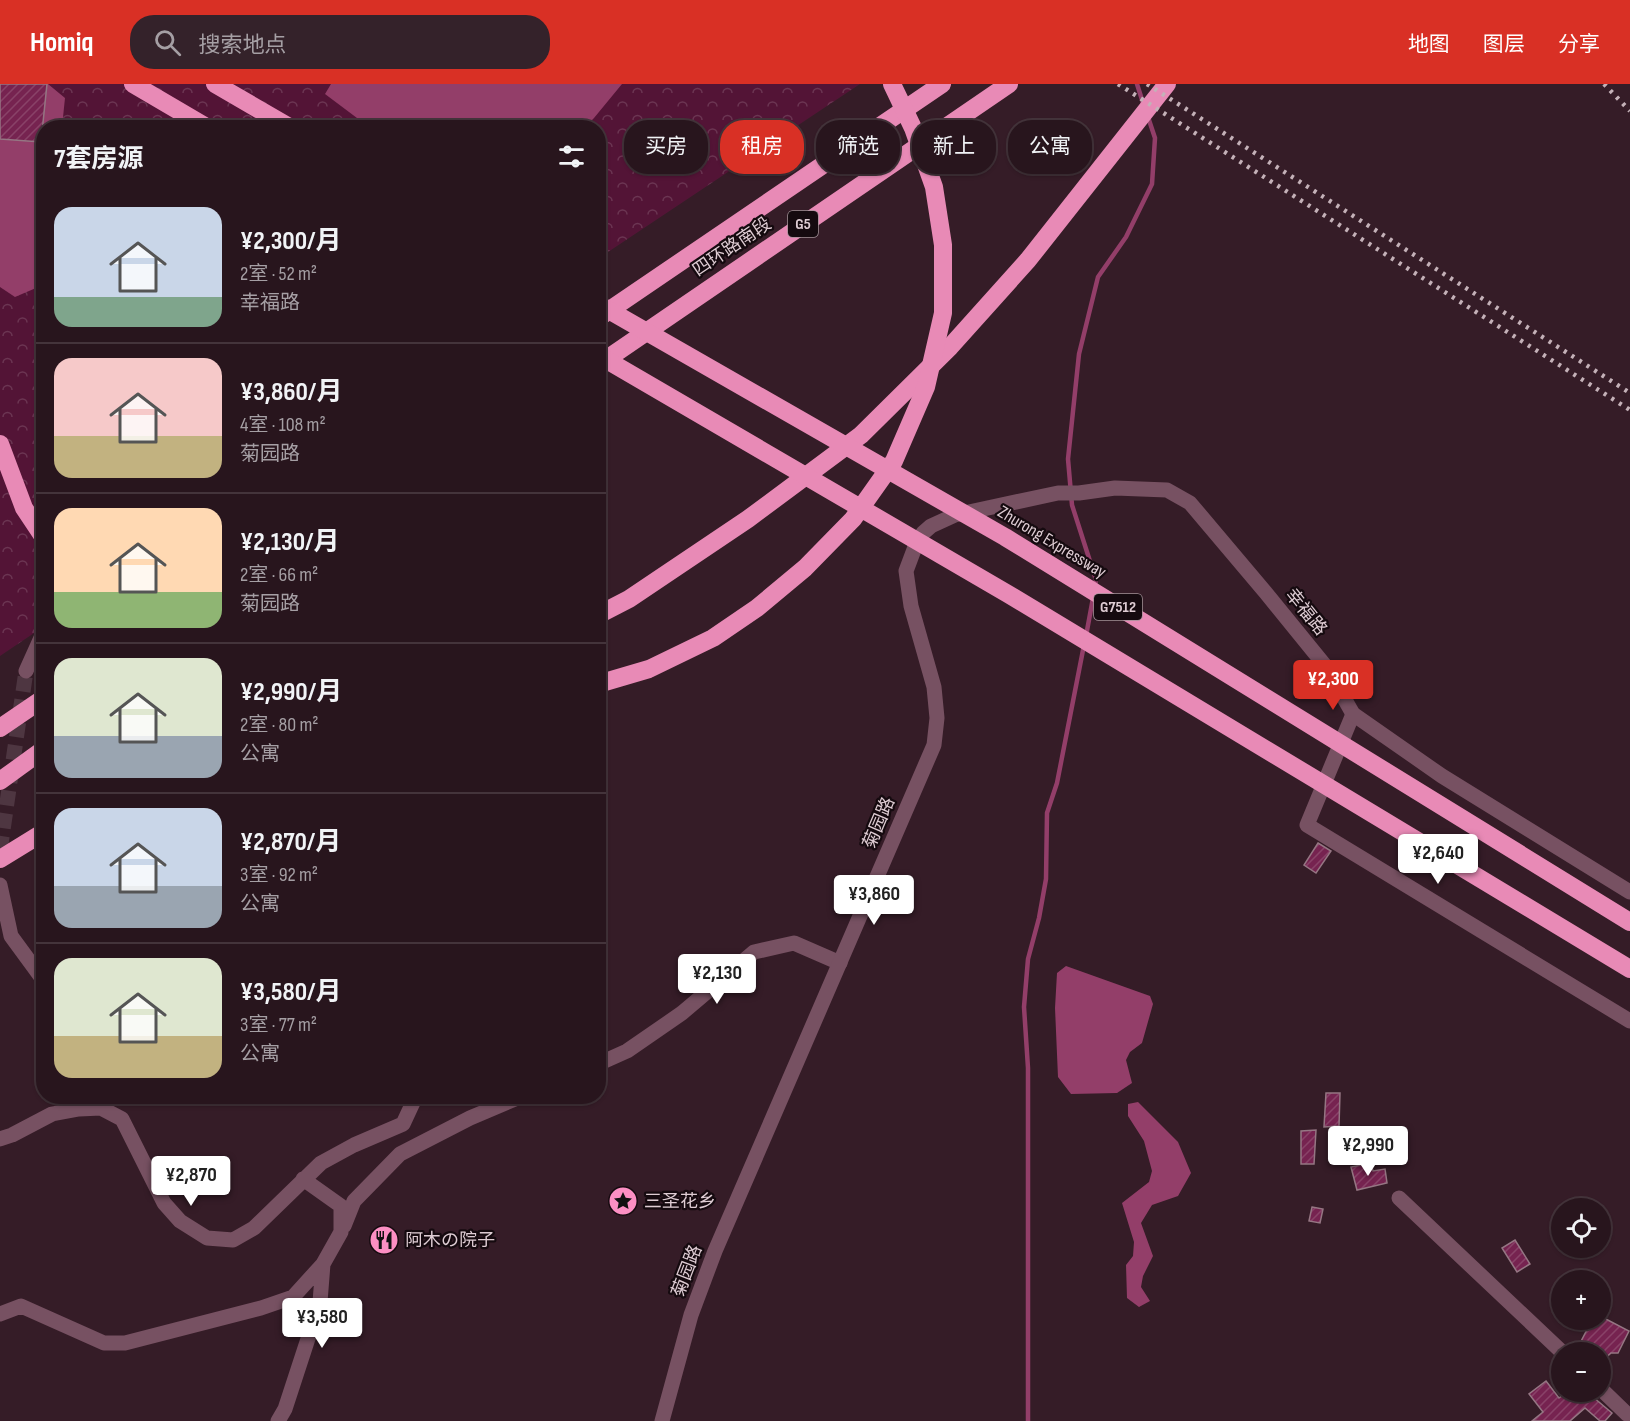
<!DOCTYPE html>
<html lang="zh">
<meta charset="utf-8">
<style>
:root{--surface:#28151d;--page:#34222a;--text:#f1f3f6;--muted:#a59fa4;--line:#44343b;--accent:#d93025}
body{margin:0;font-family:"Sofia Sans Condensed","Noto Sans SC","Noto Sans JP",sans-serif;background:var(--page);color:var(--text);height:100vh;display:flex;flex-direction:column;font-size:22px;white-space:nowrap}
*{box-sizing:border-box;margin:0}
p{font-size:20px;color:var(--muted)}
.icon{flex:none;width:33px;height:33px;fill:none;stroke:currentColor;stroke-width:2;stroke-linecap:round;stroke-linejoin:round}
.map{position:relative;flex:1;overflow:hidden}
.sheet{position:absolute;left:36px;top:36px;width:570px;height:984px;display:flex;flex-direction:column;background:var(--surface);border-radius:24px;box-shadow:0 2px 4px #0004,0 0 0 2px var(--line)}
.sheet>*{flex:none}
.banner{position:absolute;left:624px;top:36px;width:570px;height:54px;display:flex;gap:12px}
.tools{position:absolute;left:1551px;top:1114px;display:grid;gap:12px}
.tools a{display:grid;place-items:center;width:60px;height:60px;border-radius:50%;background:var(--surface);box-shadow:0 2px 4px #0004,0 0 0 2px var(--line);font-size:30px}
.price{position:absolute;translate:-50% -51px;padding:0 14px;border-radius:6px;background:#fff;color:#222;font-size:20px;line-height:39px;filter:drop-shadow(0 2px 3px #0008)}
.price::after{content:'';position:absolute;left:50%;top:36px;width:18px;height:14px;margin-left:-9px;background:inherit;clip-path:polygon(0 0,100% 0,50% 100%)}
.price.active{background:var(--accent);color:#fff}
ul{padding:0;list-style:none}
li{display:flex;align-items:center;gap:18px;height:150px;padding:0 18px}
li+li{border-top:2px solid var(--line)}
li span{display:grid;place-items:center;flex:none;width:168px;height:120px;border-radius:18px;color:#555}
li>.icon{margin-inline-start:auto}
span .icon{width:72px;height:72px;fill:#fffc;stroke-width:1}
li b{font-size:26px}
h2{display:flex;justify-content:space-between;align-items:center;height:72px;padding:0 18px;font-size:26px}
.tag{padding:0 21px;border-radius:24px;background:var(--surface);box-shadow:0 2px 4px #0004,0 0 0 2px var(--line);font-size:21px;line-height:54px}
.tag.active{background:var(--accent);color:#fff}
header{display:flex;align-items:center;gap:36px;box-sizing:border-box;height:84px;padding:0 30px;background:var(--accent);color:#fff}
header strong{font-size:28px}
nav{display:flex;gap:33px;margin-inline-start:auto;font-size:21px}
.search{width:420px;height:54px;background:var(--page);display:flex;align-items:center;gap:15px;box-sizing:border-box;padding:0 21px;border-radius:24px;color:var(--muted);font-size:22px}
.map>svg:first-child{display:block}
</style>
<header>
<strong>Homiq</strong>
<div class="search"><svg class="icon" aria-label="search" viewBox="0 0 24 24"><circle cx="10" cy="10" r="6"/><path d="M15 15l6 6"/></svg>搜索地点</div>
<nav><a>地图</a><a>图层</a><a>分享</a></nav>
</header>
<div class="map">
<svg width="1630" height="1337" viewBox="0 0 1630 1337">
<defs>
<pattern id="park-crowns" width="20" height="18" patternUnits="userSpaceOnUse" patternTransform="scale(1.5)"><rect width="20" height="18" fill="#531436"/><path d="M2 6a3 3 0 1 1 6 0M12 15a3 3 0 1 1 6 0" fill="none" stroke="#6b3552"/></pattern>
<pattern id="building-hatch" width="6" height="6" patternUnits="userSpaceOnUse" patternTransform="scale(1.5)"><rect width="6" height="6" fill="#762350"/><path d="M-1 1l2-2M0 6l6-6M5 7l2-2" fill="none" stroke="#894268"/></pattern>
</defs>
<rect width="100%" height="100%" fill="#351c27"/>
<path fill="url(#park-crowns)" d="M0 0H860L599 174 598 44H44L43 543 0 572Z"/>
<path fill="#933e69" d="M0 0H48L65 14 62 43 44 44 43 201 15 213 0 203Z
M331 0H622L594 34 584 44 369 43 325 10Z
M1066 882 1150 912 1153 920 1142 959 1130 968 1126 976 1132 999 1117 1009 1071 1010 1058 993 1055 924 1057 889Z
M1138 1018 1178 1058 1191 1089 1178 1112 1152 1121 1141 1139 1153 1172 1143 1192 1141 1203 1150 1217 1139 1223 1127 1214 1126 1181 1133 1172 1134 1158 1122 1119 1149 1098 1152 1087 1144 1057 1128 1032V1020Z"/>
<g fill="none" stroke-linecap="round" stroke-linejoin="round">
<path stroke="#933e69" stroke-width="4.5" d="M1137 0 1144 22
M1095 502 1096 496 1072 421 1068 375 1079 270 1098 193 1126 153 1152 100 1155 54 1148 33
M1086 552 1093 514
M1028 1337V984L1024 923 1028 875 1039 834 1046 795 1047 729 1057 699 1084 561"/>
</g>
<path fill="url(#building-hatch)" stroke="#957683" stroke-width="1.5" d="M0 0H47L41 58 0 55Z
M1318 759 1331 767 1316 789 1304 781Z
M1326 1009H1340L1339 1042 1324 1043Z
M1316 1046 1314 1080H1301V1047Z
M1371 1079 1373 1087 1385 1085 1387 1099 1357 1106 1351 1083Z
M1312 1123 1323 1125 1320 1139 1309 1137Z
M1515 1156 1530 1180 1517 1188 1502 1164Z
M1600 1232 1629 1247 1618 1269H1611L1600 1279V1269H1575L1592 1236H1600Z
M1546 1297 1559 1314 1567 1308H1587L1612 1329 1605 1337H1600L1585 1324 1570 1337H1532L1543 1328 1529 1310Z"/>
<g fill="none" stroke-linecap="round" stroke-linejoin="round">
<path stroke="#4e3641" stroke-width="15" stroke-dasharray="15 8" stroke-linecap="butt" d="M0 767 26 587"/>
<path stroke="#775162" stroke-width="15" d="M26 587 44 547
M1353 630 1307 741 1630 937
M0 801 11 852 44 897
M598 980 627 967 682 929 754 868 794 859 840 879
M0 1055 12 1051 52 1030 79 1025 101 1024 122 1035 164 1119 180 1137 207 1154 233 1156 254 1144 321 1079 354 1061 403 1040 416 1012
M1399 1114 1563 1269
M344 1142 354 1117 400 1070 470 1034 522 1012
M0 1230 21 1222 104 1259H125L261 1224 293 1213 323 1180 341 1148V1122L303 1095
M1600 1304 1627 1330H1630
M278 1337 285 1325 320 1218 323 1180"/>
<path stroke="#775162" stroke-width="15" d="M662 1337 691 1231 715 1167 934 661 937 634 934 603 911 522 906 487 915 463 923 449 931 442 955 431 1058 409H1079L1115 404 1167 406 1190 419 1266 509 1327 584 1353 630 1442 692 1630 808"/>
<path stroke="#e88ab6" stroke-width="18" d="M133 0 208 44
M215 0 291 44
M598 234 942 0
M598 281 1009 0
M0 360 24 424 44 454
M598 531 629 515 748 435 861 351 950 263 1028 176 1167 0
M0 644 44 614
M0 697 44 665
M0 775 44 748"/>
<path stroke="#c4b1b8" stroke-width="4.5" stroke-dasharray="3 6" stroke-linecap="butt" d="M1118 0 1630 326
M1147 0 1630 309
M1604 0 1630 27"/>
<path stroke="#e88ab6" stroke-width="18" d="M598 220 1005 453 1630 838
M598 271 1008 510 1630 885
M598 600 649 585 713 554 757 524 805 484 853 435 894 377 926 303 943 229V161L934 103 913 44 892 0"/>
</g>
<defs>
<g id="sight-disc" transform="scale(1.5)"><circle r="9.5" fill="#fc8fc3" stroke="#150a0f"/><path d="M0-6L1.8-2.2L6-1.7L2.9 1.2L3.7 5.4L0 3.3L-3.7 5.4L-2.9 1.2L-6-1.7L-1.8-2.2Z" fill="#111"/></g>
<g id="restaurant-disc" transform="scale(1.5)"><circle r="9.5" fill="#fc8fc3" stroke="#150a0f"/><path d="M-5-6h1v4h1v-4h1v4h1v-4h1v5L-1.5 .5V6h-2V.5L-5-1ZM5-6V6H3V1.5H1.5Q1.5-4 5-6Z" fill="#111"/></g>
</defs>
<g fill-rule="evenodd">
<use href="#sight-disc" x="623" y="1117"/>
<use href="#restaurant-disc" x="384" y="1156"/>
</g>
<g text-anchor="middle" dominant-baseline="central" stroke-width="4.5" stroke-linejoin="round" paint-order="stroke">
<g fill="#150a0f" stroke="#a29298" stroke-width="1.5">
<rect x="788" y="127" width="30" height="26" rx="4.5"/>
<rect x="1094" y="510" width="48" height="26" rx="4.5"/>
</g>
<g font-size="16" font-weight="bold" fill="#deccd3">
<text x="803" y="140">G5</text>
<text x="1118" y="523">G7512</text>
</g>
<g font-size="18" fill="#deccd3" stroke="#150a0f">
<text transform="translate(732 163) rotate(-34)">四环路南段</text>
<text transform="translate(1052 458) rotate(31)">Zhurong Expressway</text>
<text transform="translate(1306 528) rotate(51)">幸福路</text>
<text transform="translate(879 739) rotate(-67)">菊园路</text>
<text transform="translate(687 1187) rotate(-69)">菊园路</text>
</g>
<g font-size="18" fill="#deccd3" stroke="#150a0f" text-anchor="start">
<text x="644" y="1117">三圣花乡</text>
<text x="405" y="1156">阿木の院子</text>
</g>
</g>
</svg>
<div class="tools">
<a><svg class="icon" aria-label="locate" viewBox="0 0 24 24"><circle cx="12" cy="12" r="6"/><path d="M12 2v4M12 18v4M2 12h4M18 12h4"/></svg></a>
<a>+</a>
<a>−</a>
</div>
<b class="price active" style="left:1333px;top:627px">¥2,300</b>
<b class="price" style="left:1438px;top:801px">¥2,640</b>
<b class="price" style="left:874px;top:842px">¥3,860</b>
<b class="price" style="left:717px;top:921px">¥2,130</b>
<b class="price" style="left:1368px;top:1093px">¥2,990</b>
<b class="price" style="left:191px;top:1123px">¥2,870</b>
<b class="price" style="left:322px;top:1265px">¥3,580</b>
<div class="banner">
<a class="tag">买房</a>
<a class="tag active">租房</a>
<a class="tag">筛选</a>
<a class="tag">新上</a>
<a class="tag">公寓</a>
</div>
<section class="sheet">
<h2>7套房源<svg class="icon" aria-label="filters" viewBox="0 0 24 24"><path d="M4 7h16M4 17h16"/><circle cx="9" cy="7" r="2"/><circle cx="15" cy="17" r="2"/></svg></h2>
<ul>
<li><span style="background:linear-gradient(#c9d6e8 75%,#7fa58c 0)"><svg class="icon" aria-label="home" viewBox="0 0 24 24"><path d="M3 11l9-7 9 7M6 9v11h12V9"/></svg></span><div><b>¥2,300/月</b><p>2室 · 52 m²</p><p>幸福路</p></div></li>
<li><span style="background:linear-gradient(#f6c9c9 65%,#c2b280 0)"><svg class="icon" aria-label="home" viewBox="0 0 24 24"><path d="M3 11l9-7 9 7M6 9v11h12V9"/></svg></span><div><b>¥3,860/月</b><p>4室 · 108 m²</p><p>菊园路</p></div></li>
<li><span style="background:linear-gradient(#ffd9b3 70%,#8fb573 0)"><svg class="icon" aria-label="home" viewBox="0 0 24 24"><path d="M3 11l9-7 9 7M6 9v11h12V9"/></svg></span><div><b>¥2,130/月</b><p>2室 · 66 m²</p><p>菊园路</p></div></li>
<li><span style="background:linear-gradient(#dfe7d0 65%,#9aa5b1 0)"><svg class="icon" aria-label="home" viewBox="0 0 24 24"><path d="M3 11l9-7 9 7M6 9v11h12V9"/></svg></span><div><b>¥2,990/月</b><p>2室 · 80 m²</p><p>公寓</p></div></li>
<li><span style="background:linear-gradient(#c9d6e8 65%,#9aa5b1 0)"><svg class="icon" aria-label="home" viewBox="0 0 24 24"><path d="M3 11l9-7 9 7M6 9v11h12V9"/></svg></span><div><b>¥2,870/月</b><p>3室 · 92 m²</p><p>公寓</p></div></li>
<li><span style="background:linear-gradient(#dfe7d0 65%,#c2b280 0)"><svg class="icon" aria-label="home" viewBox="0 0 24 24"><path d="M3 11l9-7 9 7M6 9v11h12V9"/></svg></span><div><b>¥3,580/月</b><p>3室 · 77 m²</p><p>公寓</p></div></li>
</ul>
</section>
</div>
